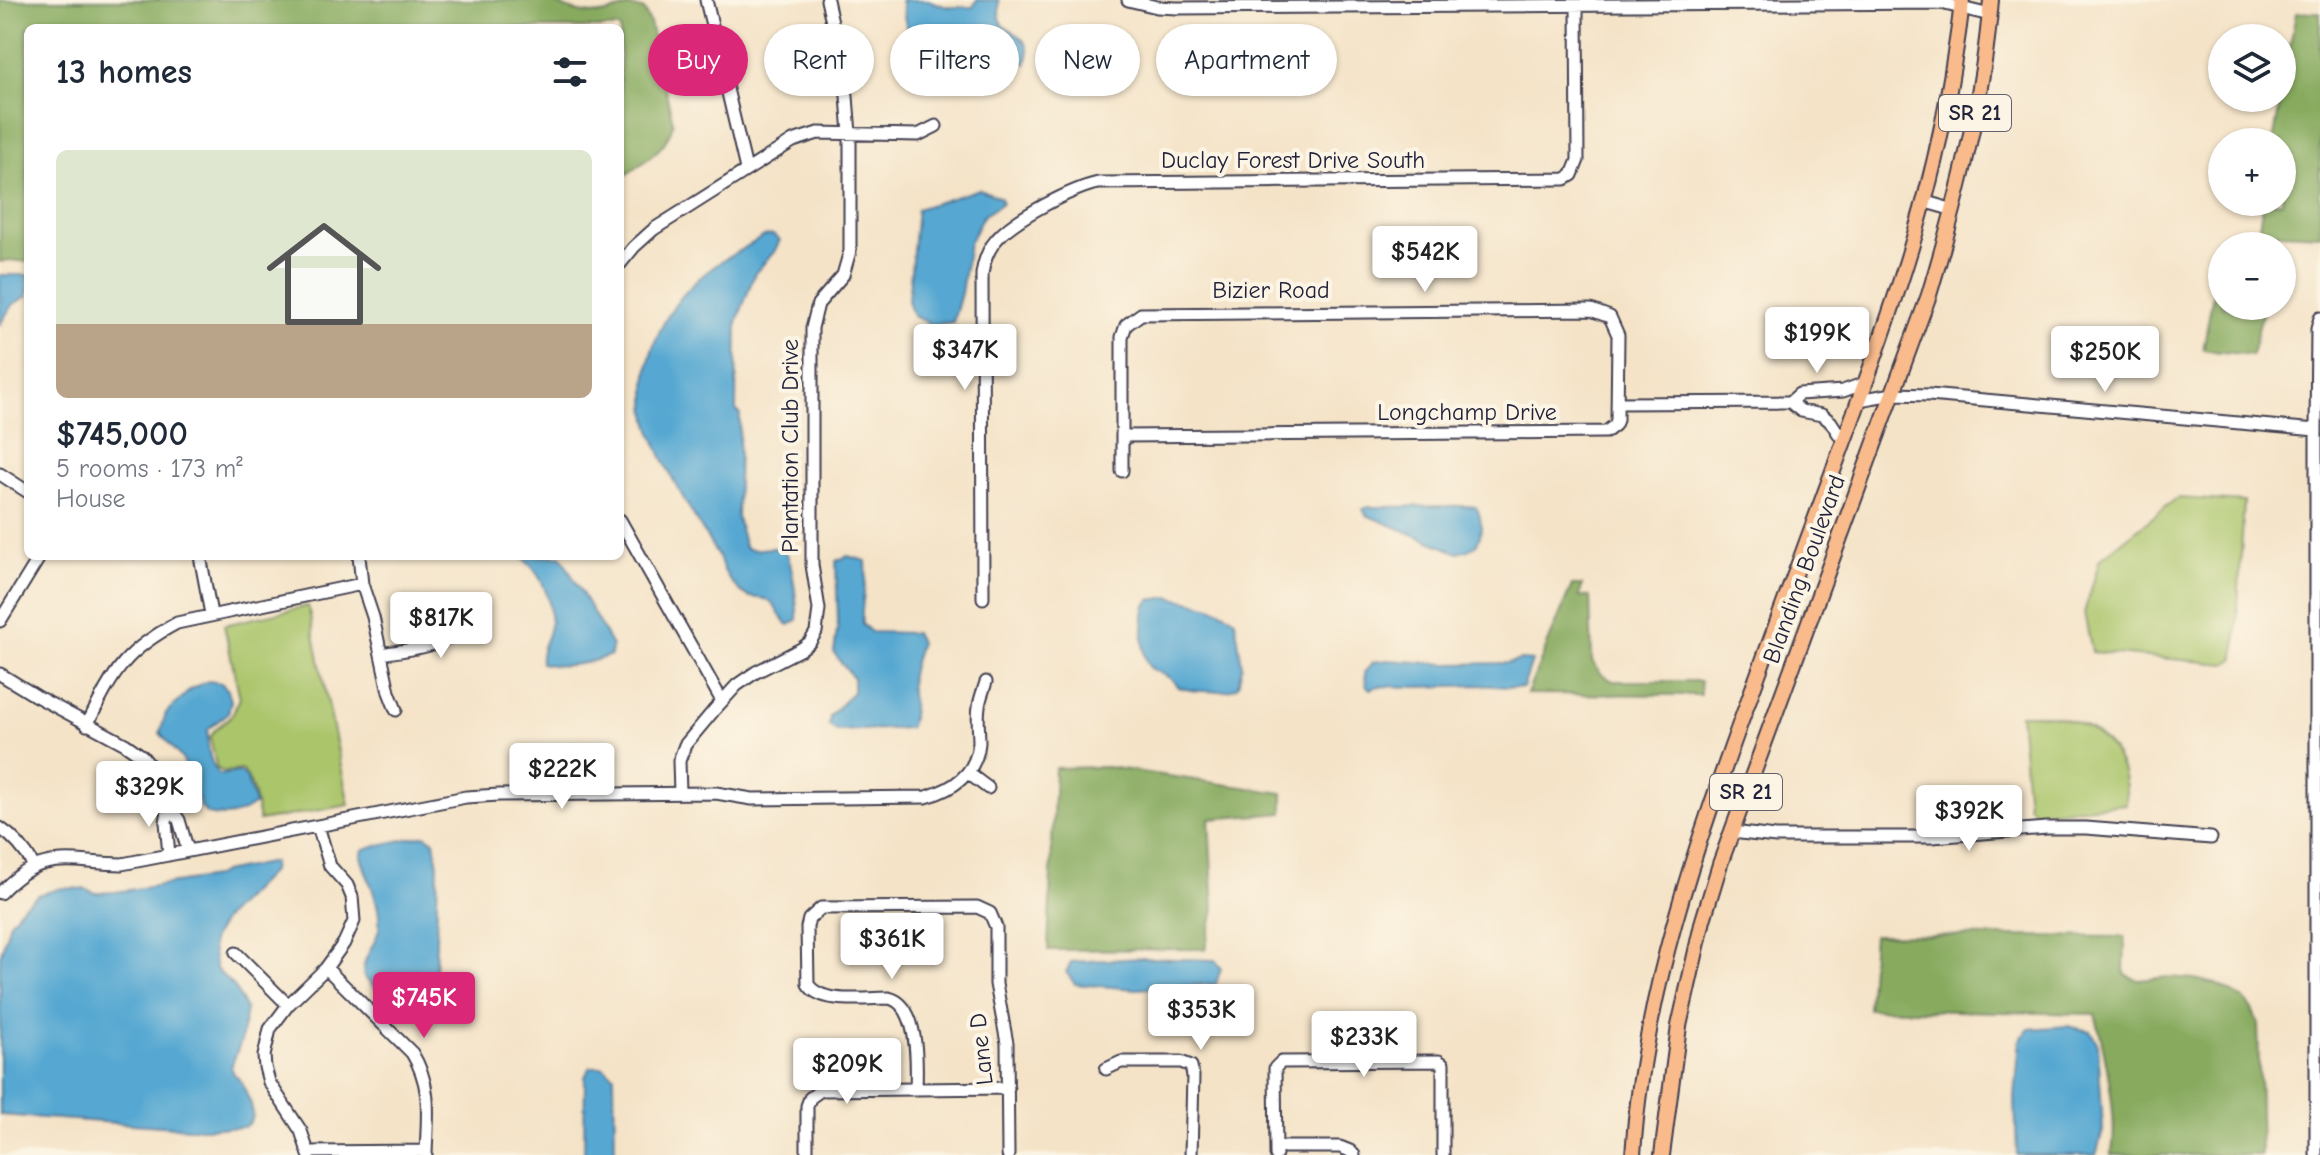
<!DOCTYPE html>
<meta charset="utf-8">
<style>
:root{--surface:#fff;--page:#f2f2f3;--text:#1f2937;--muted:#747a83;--accent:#db2777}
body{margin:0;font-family:"Comic Neue",sans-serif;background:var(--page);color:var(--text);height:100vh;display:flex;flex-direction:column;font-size:30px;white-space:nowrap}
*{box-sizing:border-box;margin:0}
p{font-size:26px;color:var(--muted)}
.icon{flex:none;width:44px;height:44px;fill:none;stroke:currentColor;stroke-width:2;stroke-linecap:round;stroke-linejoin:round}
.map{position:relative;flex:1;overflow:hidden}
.side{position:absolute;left:24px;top:24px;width:600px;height:536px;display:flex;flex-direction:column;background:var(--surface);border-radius:12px;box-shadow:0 2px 6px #0004}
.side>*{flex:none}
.banner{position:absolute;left:648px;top:24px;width:760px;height:72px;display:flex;gap:16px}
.tools{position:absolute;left:2208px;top:24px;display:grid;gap:16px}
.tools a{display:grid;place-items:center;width:88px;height:88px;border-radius:50%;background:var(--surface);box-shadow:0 2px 6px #0004;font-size:40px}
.price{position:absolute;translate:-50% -68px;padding:0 18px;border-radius:8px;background:#fff;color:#222;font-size:26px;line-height:52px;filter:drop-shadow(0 2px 4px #0008)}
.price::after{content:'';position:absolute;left:50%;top:48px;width:24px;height:18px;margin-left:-12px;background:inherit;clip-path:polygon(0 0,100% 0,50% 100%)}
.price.selected{background:var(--accent);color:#fff}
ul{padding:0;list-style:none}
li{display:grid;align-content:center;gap:16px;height:424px;padding:0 32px}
li span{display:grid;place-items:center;height:248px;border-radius:12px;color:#555}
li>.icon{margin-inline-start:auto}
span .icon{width:144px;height:144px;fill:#fffc;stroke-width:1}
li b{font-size:34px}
h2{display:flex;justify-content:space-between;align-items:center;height:96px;padding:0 32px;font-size:34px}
.tag{padding:0 28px;border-radius:36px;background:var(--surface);box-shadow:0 2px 6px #0004;font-size:28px;line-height:72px}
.tag.selected{background:var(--accent);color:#fff}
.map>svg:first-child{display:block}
</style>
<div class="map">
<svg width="2320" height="1155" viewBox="0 0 2320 1155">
<rect width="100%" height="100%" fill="#fcf5e5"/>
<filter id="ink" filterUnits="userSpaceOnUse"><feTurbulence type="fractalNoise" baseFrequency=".0125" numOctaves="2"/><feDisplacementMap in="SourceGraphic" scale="16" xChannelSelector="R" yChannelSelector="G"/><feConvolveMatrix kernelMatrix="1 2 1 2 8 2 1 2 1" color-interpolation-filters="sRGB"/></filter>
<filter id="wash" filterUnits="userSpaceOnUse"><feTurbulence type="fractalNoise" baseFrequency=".006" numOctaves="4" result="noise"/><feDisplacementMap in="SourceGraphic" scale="32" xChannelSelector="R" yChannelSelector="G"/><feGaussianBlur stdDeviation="1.8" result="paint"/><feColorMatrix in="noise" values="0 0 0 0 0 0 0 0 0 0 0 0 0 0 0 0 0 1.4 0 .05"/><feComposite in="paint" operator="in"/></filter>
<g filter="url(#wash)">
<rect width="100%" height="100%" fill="#f4e3c7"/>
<path fill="#aac56b" stroke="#667453" stroke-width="2" d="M2177 498 2244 502 2235 658 2227 664 2092 652 2084 613 2100 559Z
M308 606 349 805 259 821C256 805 254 781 241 770L224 772 217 769 210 738 215 730 232 715 240 698 224 625Z
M2020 714C2078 712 2130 739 2126 804L2036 812 2028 806Z"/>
<path fill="#87aa5f" stroke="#54664d" stroke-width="2" d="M0 0H550C564 9 584 15 600 14 617 13 626 2 644 10L650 23 673 122C669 150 641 163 620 179V28H28V262L8 260 0 262Z
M2320 12V235L2258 232 2263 202H2282V142H2273L2296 13Z
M2222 269V306H2264L2252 355 2203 350 2217 271Z
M1572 585H1582L1580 596 1590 597 1592 661 1601 674 1613 681H1700L1701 695 1527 694Z
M1108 767 1283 793V813L1209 819 1214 911 1205 949 1048 950 1055 768Z
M1873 935 2125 937 2124 974 2138 980 2169 977 2194 979 2216 984 2244 999 2252 1009 2258 1023 2261 1155H2111C2120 1124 2104 1046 2095 1014L1868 1009Z"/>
<path fill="#57a8d2" stroke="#3c6586" stroke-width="2" d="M901 0H928L947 7H973L977 0H999V13L1002 25C1018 34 1035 43 1026 64L988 50 918 49 909 41Z
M979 189 1001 198 1002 203 983 216 969 243 961 293 953 322 933 325 913 316 908 301 917 209Z
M773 235 780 240 774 252 755 273 737 322 736 410 740 414 737 517 745 548C757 553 772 544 784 550 792 555 798 609 797 620L789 625C779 619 777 605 768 600 762 597 754 599 748 596 735 590 724 574 720 560 696 518 667 476 651 430 646 417 646 402 646 388 647 340 674 296 712 268 728 256 747 247 764 236Z
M0 275H28V296L13 304 0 324Z
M1467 506 1476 507C1482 516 1483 536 1476 545 1472 550 1464 551 1458 553L1366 515 1363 509 1369 507Z
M519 556H561L612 646 611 655C590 663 563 669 541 663 539 648 549 638 550 625 552 598 541 570 519 556Z
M848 556 866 561C868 583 860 603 862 624L871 632 915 633 920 642C917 653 913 664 911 675 908 692 917 712 909 728L837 731 829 726 830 716 853 692V678L834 653 838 622 836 561Z
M1170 597C1193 603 1216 604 1235 620L1242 665 1238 686C1227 694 1192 692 1178 687 1172 676 1162 675 1152 669 1139 660 1143 621 1145 607L1150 600Z
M1388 660 1446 664 1507 663 1521 660 1532 661 1523 688 1478 685 1419 687 1379 686 1370 689 1366 685 1365 673 1373 662Z
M208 681 221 683 228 690 231 701 228 713 208 729C207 744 209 763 219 775L239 772 246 777 255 804C240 816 225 818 207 814L201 807 183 760 160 733 166 713 191 689Z
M425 835 434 841 438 865 435 981 433 998 425 1011C399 1019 381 992 364 977 360 959 376 946 379 929 382 903 367 880 361 856L363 850 370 847Z
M273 862 272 871 224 919 213 938 212 947 216 969 235 988 246 1010 241 1041 231 1067 233 1073 241 1081 251 1104 253 1116 249 1123 244 1127 229 1128H190L0 1115V957L10 922 24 905 38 895 62 888 85 889 96 893 115 892 214 877 223 872Z
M1142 958 1215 960 1221 968 1216 984 1136 989 1075 984 1066 972 1071 962Z
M2067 1026 2090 1031 2098 1044 2103 1131 2096 1155H2017L2015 1097 2020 1040 2029 1029Z
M590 1067H603L614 1075 615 1155H584L585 1077Z"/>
</g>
<g filter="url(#ink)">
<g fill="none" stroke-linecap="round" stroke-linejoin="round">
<g stroke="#423f50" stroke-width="15">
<path id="minor" d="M706 0 746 169
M1128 0 1157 7 1177 8 1941 3 1990 15
M1926 202 1954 210
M620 264 634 247 654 229 793 141 818 133 918 135 936 126
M1859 400 1893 394 1929 395 2316 430
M1790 402 1799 394 1843 391 1865 383
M1618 403 1790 402 1801 411 1822 415 1831 422 1844 442
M1122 471V337L1126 325 1141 314 1591 310 1610 317 1618 335 1617 420 1615 425 1606 432 1122 436
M0 474 28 492
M620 520 722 701
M200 556 211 614
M359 556 362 584 373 617 389 692 396 710
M983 598 982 274C984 260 988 249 997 239 1015 218 1071 189 1098 183L1565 179 1572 175 1578 160 1577 7
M0 621 40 556
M381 654C421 647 445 649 472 615
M0 674 36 696 125 744 142 756 153 770 163 787 169 806 179 820 188 851
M87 725C114 672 123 652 177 623L362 584
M968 773 988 788
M680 793 679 761 685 745 715 709 737 685 756 672 801 649 810 642 816 632 819 609 812 565V328L818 304 843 275 850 251V134L846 84 827 0
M0 828C15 838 25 850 34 866
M1732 832 1776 837H1932L2047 828H2086L2211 838
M169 855 166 822 169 806
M0 893C42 848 69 863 122 864L466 797 499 795 716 793 752 799 926 797C954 789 976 774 979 743 979 731 977 718 979 706 980 698 984 689 986 682
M236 953 288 1005
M326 968 412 1053C433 1087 427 1117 426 1155
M1106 1069 1121 1062H1181L1191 1066 1193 1076 1191 1155
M916 1089C917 1064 919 1005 889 998 867 998 820 1005 808 984L807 927 809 919 821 908 977 907 990 913 996 927V984L1007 1043 1008 1155
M1276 1147H1340L1350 1151 1354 1155
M308 1152 426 1151
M309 1155 301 1131 269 1082 265 1067 264 1056 270 1029 288 1005 326 968 344 943 354 921 352 897 347 885 330 866 318 826
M807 1155V1106L810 1098 821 1090 1008 1088
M1276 1155 1275 1068 1281 1062 1439 1061 1443 1064V1155
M2316 1155V430L2317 329 2320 318"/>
</g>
<g stroke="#423f50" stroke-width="18">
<path id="major" d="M1633 1155C1643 995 1695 848 1749 699 1785 600 1822 502 1858 403 1898 294 1932 194 1951 78 1955 52 1960 26 1962 0
M1662 1155 1679 1026 1703 920 1720 864 1929 295C1958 198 1983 100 1991 0"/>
</g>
<use href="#minor" stroke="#fff" stroke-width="11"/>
<use href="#major" stroke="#fabb8c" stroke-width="14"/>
</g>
</g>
<g text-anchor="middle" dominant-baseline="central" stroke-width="8" stroke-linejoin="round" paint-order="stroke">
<g fill="#fcf5e5" stroke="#63616e" stroke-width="2">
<rect x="1939" y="95" width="72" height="36" rx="6"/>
<rect x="1710" y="774" width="72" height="36" rx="6"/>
</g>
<g font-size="22" font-weight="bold" fill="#22223b">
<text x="1975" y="113">SR 21</text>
<text x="1746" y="792">SR 21</text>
</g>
<g font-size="24" fill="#22223b" stroke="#fcf5e5">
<text x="1293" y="160">Duclay Forest Drive South</text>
<text x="1271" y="290">Bizier Road</text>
<text x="1467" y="412">Longchamp Drive</text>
<text transform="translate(790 446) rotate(-90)">Plantation Club Drive</text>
<text transform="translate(1804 569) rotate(-70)">Blanding Boulevard</text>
<text transform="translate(981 1049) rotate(-96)">Lane D</text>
</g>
</g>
</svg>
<div class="tools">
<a><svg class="icon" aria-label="layers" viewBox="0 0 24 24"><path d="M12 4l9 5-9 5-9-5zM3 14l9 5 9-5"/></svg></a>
<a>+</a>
<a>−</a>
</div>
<b class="price" style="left:1425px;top:294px">$542K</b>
<b class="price" style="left:1817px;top:375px">$199K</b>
<b class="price" style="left:965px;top:392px">$347K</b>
<b class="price" style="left:2105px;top:394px">$250K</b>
<b class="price" style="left:441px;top:660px">$817K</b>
<b class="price" style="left:562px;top:811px">$222K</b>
<b class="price" style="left:149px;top:829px">$329K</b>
<b class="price" style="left:1969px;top:853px">$392K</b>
<b class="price" style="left:892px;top:981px">$361K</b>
<b class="price selected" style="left:424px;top:1040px">$745K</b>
<b class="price" style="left:1201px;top:1052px">$353K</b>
<b class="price" style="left:1364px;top:1079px">$233K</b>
<b class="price" style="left:847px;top:1106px">$209K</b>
<div class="banner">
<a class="tag selected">Buy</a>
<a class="tag">Rent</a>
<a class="tag">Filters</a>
<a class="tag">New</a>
<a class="tag">Apartment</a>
</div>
<section class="side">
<h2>13 homes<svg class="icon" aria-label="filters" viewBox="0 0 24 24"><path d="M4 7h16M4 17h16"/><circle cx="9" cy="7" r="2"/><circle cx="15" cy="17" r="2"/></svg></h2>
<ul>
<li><span style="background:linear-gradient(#dfe7d0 70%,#b9a48a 0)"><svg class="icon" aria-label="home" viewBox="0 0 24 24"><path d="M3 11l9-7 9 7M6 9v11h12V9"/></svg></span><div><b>$745,000</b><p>5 rooms · 173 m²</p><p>House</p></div></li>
</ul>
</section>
</div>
